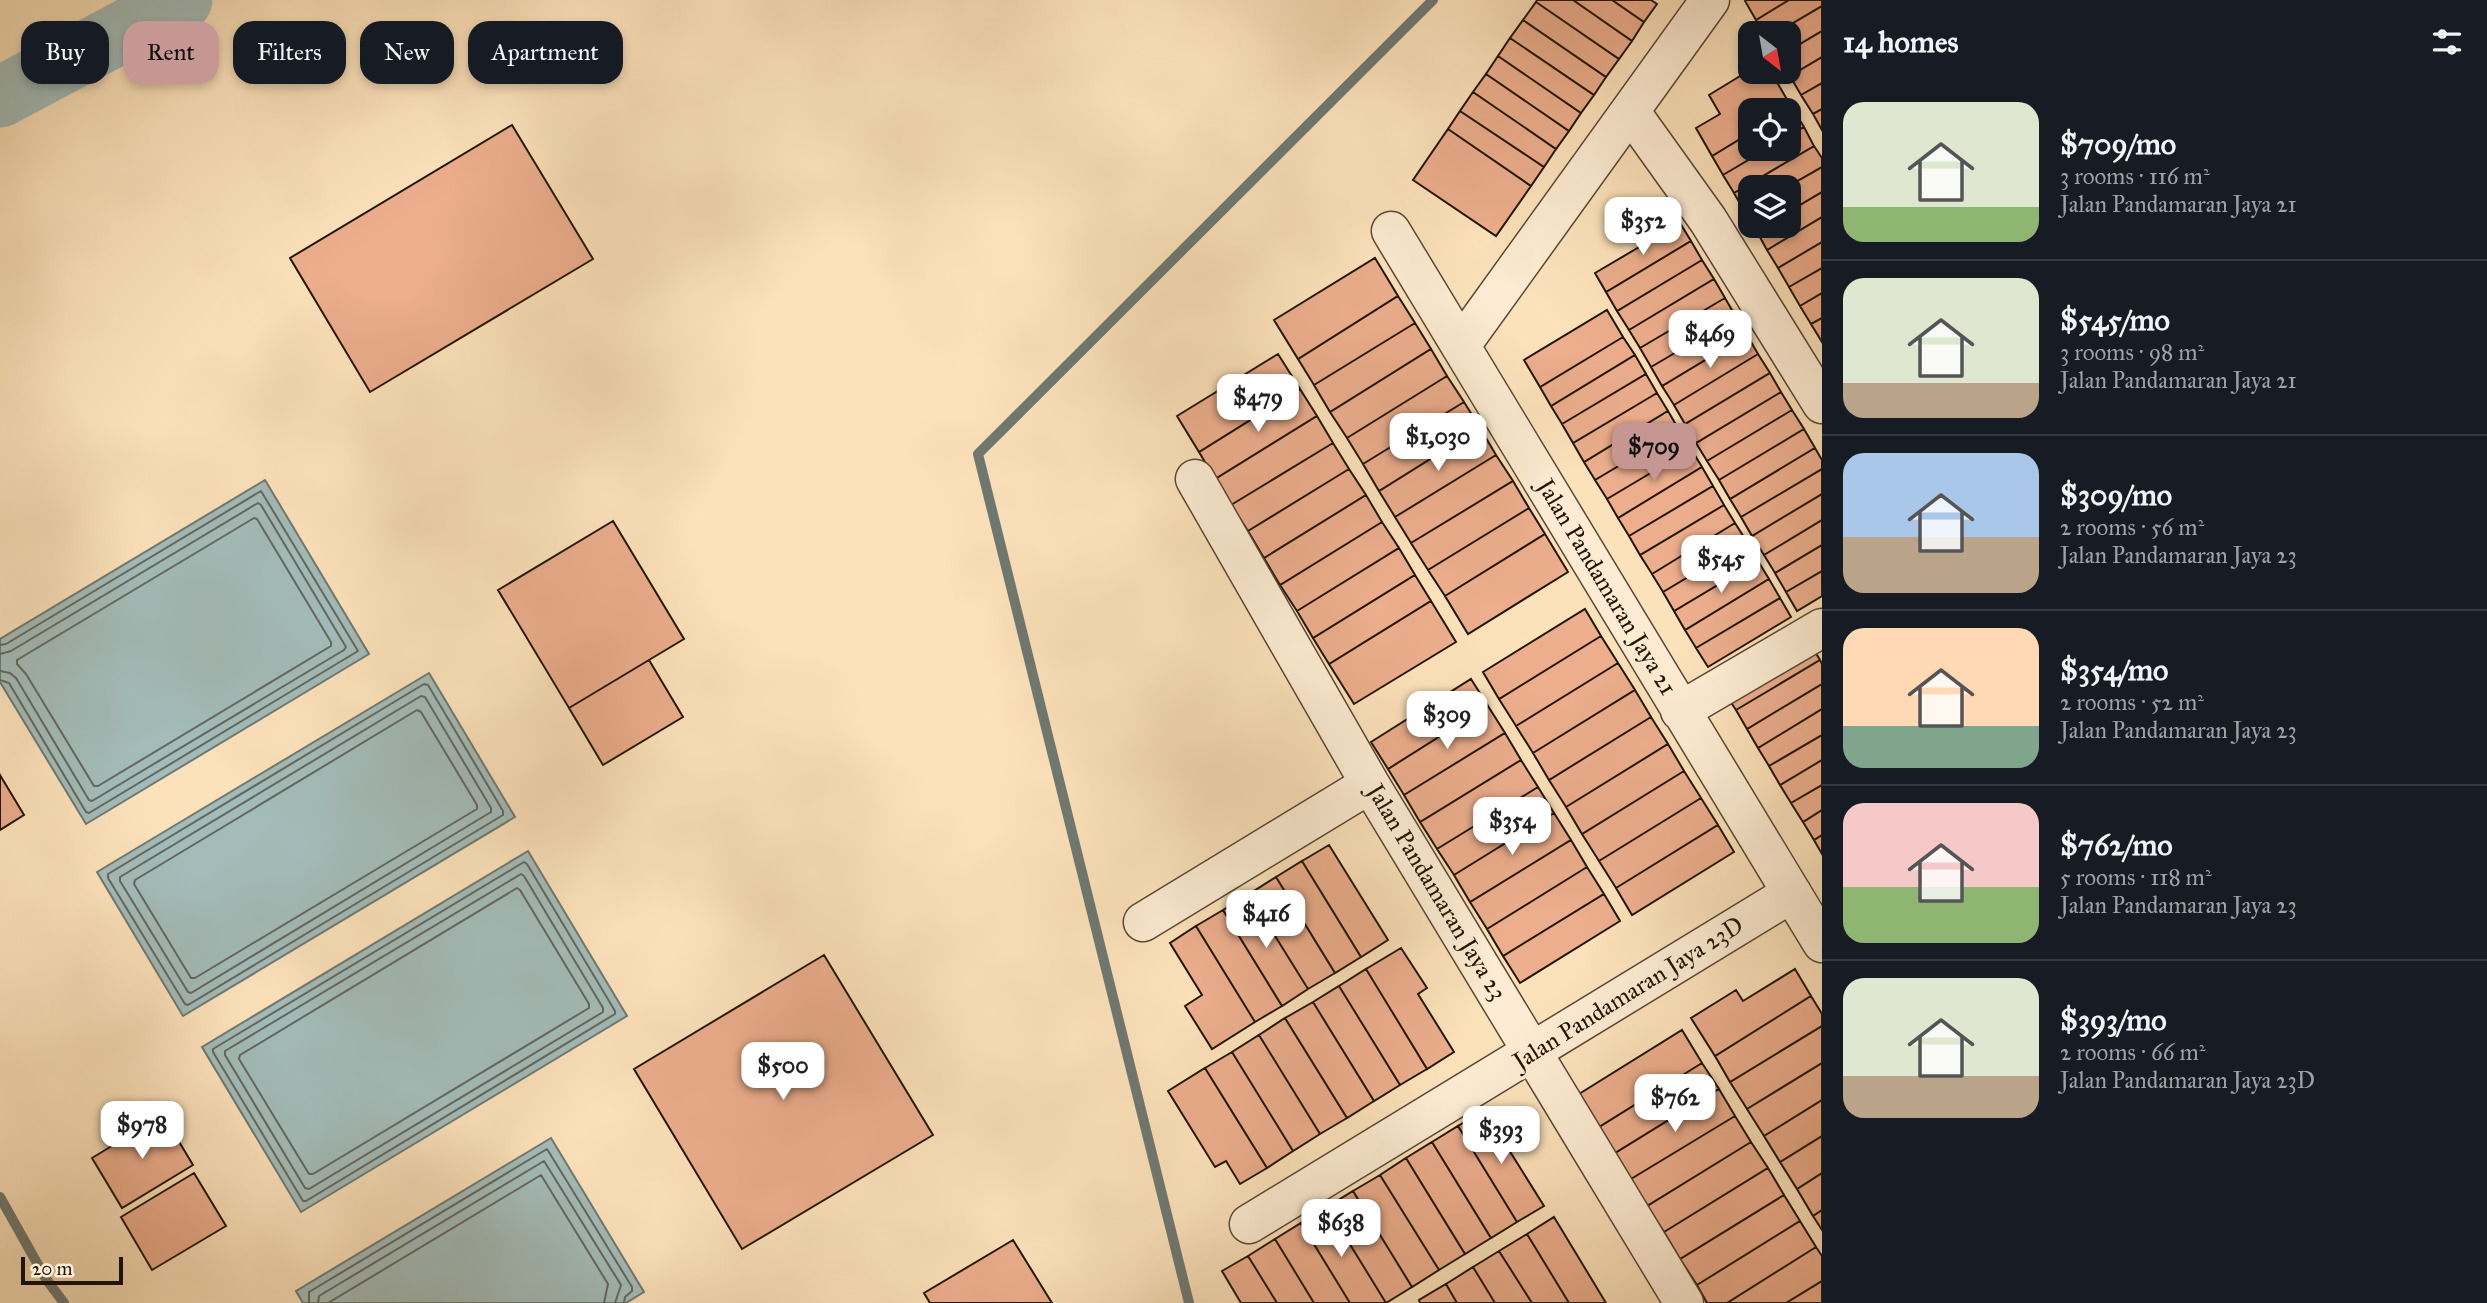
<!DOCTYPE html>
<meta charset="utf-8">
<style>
:root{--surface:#171b24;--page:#242831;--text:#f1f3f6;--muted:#9ea1a6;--line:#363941;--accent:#c59692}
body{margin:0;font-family:"IM FELL Great Primer",serif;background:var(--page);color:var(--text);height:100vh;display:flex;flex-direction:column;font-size:26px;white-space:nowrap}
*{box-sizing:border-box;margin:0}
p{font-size:23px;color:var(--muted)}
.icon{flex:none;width:38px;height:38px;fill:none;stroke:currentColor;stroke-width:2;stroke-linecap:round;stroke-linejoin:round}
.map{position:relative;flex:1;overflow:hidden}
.sheet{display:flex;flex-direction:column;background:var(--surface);width:665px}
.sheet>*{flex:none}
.hud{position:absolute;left:21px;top:21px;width:665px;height:63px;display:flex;gap:14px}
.needle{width:46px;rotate:149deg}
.fabs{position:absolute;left:1738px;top:21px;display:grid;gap:14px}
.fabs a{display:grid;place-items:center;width:63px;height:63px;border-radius:14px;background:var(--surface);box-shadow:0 4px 10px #0003;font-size:35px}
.scale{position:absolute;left:21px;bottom:18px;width:102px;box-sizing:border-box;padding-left:7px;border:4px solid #211508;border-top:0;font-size:19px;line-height:24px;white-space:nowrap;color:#211508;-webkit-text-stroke:5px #fdecd3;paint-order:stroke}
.price{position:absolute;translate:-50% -60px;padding:0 16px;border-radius:14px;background:#fff;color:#222;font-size:23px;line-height:46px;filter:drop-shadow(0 2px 4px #0008)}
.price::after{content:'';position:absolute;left:50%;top:42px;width:21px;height:16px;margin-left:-10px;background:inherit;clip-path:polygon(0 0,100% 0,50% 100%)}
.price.on{background:var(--accent);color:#111}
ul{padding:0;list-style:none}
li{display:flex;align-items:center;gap:21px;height:175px;padding:0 21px}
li+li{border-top:2px solid var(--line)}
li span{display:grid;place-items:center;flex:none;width:196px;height:140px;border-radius:21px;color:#555}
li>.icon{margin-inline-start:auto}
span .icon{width:84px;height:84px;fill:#fffc;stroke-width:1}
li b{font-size:30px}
h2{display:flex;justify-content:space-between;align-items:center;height:84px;padding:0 21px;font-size:30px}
.tag{padding:0 24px;border-radius:21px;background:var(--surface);box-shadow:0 4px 10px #0003;font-size:24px;line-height:63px}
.tag.on{background:var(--accent);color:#111}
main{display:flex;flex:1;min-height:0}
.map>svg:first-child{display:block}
</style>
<main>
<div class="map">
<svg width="1822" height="1303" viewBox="0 0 1822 1303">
<rect width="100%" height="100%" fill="#fce2bb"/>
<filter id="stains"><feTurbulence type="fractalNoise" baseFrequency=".00286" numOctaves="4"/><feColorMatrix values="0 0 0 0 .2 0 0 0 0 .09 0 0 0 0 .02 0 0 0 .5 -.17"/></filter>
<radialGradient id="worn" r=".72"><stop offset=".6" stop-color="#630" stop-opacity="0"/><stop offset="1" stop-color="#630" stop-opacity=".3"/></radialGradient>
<path fill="#a3bcb9" stroke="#6f7972" stroke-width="2" d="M265 480 369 654 86 824 0 682V639Z
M429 673 515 817 183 1016 97 872Z
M528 851 627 1016 301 1212 202 1047Z
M551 1138 644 1292 626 1303H303L296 1291Z"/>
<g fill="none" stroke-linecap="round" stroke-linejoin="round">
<path stroke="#626860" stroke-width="2" d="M254 518 257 519 331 642V646L98 786H94L26 674 17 664V660Z
M0 645 6 644 261 491 358 651 89 813 86 812 9 683 0 680
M0 654 11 651 258 503 261 505 346 647 344 650 92 801 89 800 16 678 10 673 0 671
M424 684 428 685 503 811V815L188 1005 185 1004 108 878V874Z
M421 696 425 697 491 808V812L191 993 188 992 120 881V877Z
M417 710 421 712 477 805V809L195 978H191L134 884 135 880Z
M524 862 527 864 615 1011V1014L306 1201H303L213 1052V1049Z
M521 874 524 876 603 1008V1012L309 1189 305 1188 225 1055V1051Z
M517 888 520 890 589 1004V1008L313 1174H309L239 1059 240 1055Z
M309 1303V1292L547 1149 632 1287V1291L625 1297 624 1303
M318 1303 319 1296 544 1161 621 1285 615 1303
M328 1303 541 1175 608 1284 604 1303"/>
<path stroke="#6f7972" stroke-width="10" d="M0 1197 46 1279 64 1303
M1189 1303 978 454 1433 0"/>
<path stroke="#a3bcb9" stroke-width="61" d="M0 97 182 0"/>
</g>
<path fill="#ecae8d" stroke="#211508" stroke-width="2" d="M1537 0H1573L1632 41 1619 59 1536 2Z
M1573 0H1612L1644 22 1632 41Z
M1612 0H1651L1657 4 1644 22Z
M1746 0H1789L1756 20 1745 1Z
M1789 0H1822V6L1776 33H1764L1756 20Z
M1536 2 1619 59 1606 77 1523 20Z
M1822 6V31L1788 51V33H1776Z
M1523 20 1606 77 1594 95 1510 38Z
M1822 31V57L1790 76 1787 72 1788 51Z
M1510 38 1594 95 1581 113 1498 56Z
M1498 56 1581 113 1569 131 1486 74Z
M1822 57V83L1801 95 1790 76Z
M1750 70 1771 72 1792 108 1788 110H1750V133L1712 156 1696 128 1720 114 1709 95Z
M1486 74 1569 131 1556 149 1473 92Z
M1822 83V109L1813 114 1801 95Z
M1473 92 1556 149 1544 167 1460 111Z
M1792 108 1804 127 1788 136V110Z
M1822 109V130L1813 114Z
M1460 111 1544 167 1531 186 1448 129Z
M512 125 593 259 370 392 290 258Z
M1804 127 1814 146 1734 193 1723 175 1767 149H1788V136Z
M1448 129 1531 186 1496 236 1413 180Z
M1750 133V149H1767L1723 175 1712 156Z
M1814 146 1822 158V167L1787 187H1750V209L1745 212 1734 193Z
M1822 167V192L1788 212 1787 187Z
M1822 192V217L1767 250 1756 230 1764 226H1788V212Z
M1822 217V242L1778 268 1767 250Z
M1680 223 1691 241 1606 292 1595 273Z
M1691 241 1702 260 1617 311 1606 292Z
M1822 242V268L1789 287 1778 268Z
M1375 258 1398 296 1298 359 1274 320Z
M1702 260 1714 279 1629 330 1617 311Z
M1822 268V293L1800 306 1789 287Z
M1714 279 1725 298 1640 348 1629 330Z
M1822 293V318L1811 324 1800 306Z
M1398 296 1415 323 1314 385 1298 359Z
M1725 298 1736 317 1651 367 1640 348Z
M1607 310 1623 337 1540 387 1524 360Z
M1736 317 1747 335 1662 386 1651 367Z
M1822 318V342L1811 324Z
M1415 323 1431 349 1330 412 1314 385Z
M1747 335 1758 354 1674 405 1662 386Z
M1623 337 1635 355 1551 406 1540 387Z
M1431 349 1447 376 1347 438 1330 412Z
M1278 354 1300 389 1199 452 1177 416Z
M1758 354 1770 373 1685 424 1674 405Z
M1635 355 1646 374 1562 424 1551 406Z
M1770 373 1781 392 1696 443 1685 424Z
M1646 374 1657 393 1573 443 1562 424Z
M1447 376 1464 402 1363 464 1347 438Z
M1300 389 1317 416 1215 479 1199 452Z
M1781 392 1792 410 1707 461 1696 443Z
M1657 393 1668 411 1584 462 1573 443Z
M1464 402 1480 428 1379 491 1363 464Z
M1792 410 1804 429 1719 480 1707 461Z
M1668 411 1679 430 1595 480 1584 462Z
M1317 416 1333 443 1231 505 1215 479Z
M1480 428 1496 455 1395 517 1379 491Z
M1804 429 1815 448 1730 499 1719 480Z
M1679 430 1691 449 1607 499 1595 480Z
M1333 443 1349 469 1248 531 1231 505Z
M1815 448 1822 460V469L1741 517 1730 499Z
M1691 449 1702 467 1618 518 1607 499Z
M1496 455 1513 481 1411 543 1395 517Z
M1702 467 1713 486 1629 536 1618 518Z
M1349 469 1366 495 1264 558 1248 531Z
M1822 469V494L1752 536 1741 517Z
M1513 481 1529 508 1428 570 1411 543Z
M1713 486 1724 505 1640 555 1629 536Z
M1822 494V520L1764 555 1752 536Z
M1366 495 1382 522 1280 585 1264 558Z
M1724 505 1735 523 1652 574 1640 555Z
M1529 508 1545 534 1445 596 1428 570Z
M1822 520V545L1775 573 1764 555Z
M613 521 684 639 569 708 498 590Z
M1382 522 1399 548 1297 611 1280 585Z
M1735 523 1747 542 1663 592 1652 574Z
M1545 534 1568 572 1468 634 1445 596Z
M1747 542 1758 561 1674 611 1663 592Z
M1822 545V571L1786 592 1775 573Z
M1399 548 1415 575 1313 638 1297 611Z
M1758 561 1769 579 1685 630 1674 611Z
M1822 571V596L1797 611 1786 592Z
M1415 575 1431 601 1329 664 1313 638Z
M1769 579 1780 598 1696 648 1685 630Z
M1780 598 1791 617 1708 667 1696 648Z
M1431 601 1456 642 1354 704 1329 664Z
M1585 609 1601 636 1499 699 1483 672Z
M1601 636 1618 663 1516 726 1499 699Z
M1809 642 1820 660 1736 710 1724 692Z
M649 660 683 717 603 765 569 708Z
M1820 660 1822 664V684L1747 729 1736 710Z
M1618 663 1635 690 1533 753 1516 726Z
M1471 679 1488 706 1388 769 1371 742Z
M1822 684V709L1758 748 1747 729Z
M1635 690 1651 717 1549 780 1533 753Z
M1488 706 1505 733 1404 795 1388 769Z
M1822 709V735L1769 766 1758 748Z
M1651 717 1668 744 1566 807 1549 780Z
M1505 733 1521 760 1420 822 1404 795Z
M1822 735V760L1780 785 1769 766Z
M1668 744 1684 771 1582 834 1566 807Z
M1521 760 1538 787 1437 849 1420 822Z
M1822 760V785L1791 803 1780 785Z
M1684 771 1701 798 1599 861 1582 834Z
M0 775 24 815 0 830Z
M1822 785V810L1803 822 1791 803Z
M1538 787 1554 813 1454 875 1437 849Z
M1701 798 1718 825 1616 888 1599 861Z
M1822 810V835L1814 840 1803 822Z
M1554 813 1571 840 1470 902 1454 875Z
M1718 825 1734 852 1632 915 1616 888Z
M1822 835V854L1814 840Z
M1571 840 1587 867 1487 929 1470 902Z
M1329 845 1388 940 1361 957 1302 861Z
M1302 861 1361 957 1335 973 1276 877Z
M1587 867 1604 894 1503 956 1487 929Z
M1276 877 1335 973 1308 989 1249 894Z
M1249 894 1308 989 1282 1006 1223 910Z
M1604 894 1620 921 1520 983 1503 956Z
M1223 910 1282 1006 1255 1022 1196 926Z
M1196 926 1255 1022 1212 1049 1185 1006 1202 995 1170 943Z
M1401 948 1427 988 1418 994 1454 1052 1427 1069 1366 969Z
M824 955 933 1135 742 1249 634 1069Z
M1366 969 1427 1069 1400 1085 1339 986Z
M1795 969 1811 996 1715 1056 1691 1018 1736 990 1743 1001Z
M1339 986 1400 1085 1374 1101 1313 1002Z
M1811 996 1822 1014V1026L1730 1082 1715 1056Z
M1313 1002 1374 1101 1347 1118 1285 1018Z
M1285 1018 1347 1118 1320 1134 1259 1035Z
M1822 1026V1063L1747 1109 1730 1082Z
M1682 1030 1702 1063 1599 1127 1579 1094Z
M1259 1035 1320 1134 1293 1151 1232 1052Z
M1232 1052 1293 1151 1267 1168 1205 1068Z
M1702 1063 1719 1089 1615 1153 1599 1127Z
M1822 1063V1100L1764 1136 1747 1109Z
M1205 1068 1267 1168 1240 1184 1226 1161 1215 1167 1168 1091Z
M1719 1089 1735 1116 1631 1179 1615 1153Z
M1822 1100V1136L1780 1162 1764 1136Z
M1484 1110 1544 1206 1517 1222 1458 1126Z
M163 1115 193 1165 122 1208 92 1158Z
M1735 1116 1751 1142 1647 1206 1631 1179Z
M1458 1126 1517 1222 1491 1238 1432 1142Z
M1822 1136V1173L1797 1189 1780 1162Z
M1432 1142 1491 1238 1465 1254 1406 1158Z
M1751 1142 1768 1168 1664 1232 1647 1206Z
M1406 1158 1465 1254 1439 1270 1380 1175Z
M1768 1168 1784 1195 1680 1259 1664 1232Z
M194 1173 226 1226 152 1270 121 1217Z
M1822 1173V1210L1813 1216 1797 1189Z
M1380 1175 1439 1270 1412 1287 1353 1191Z
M1353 1191 1412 1287 1386 1303 1327 1207Z
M1784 1195 1800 1221 1697 1285 1680 1259Z
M1327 1207 1386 1303H1350L1301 1223Z
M1822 1210V1230L1813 1216Z
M1554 1217 1606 1303H1569L1527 1234Z
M1800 1221 1816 1247 1727 1303H1707L1697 1285Z
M1301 1223 1350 1303H1314L1275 1239Z
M1527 1234 1569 1303H1532L1499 1251Z
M1275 1239 1314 1303H1277L1248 1256Z
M1013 1240 1052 1303H930L924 1293Z
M1816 1247 1822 1256V1281L1786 1303H1727Z
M1499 1251 1532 1303H1495L1473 1267Z
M1248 1256 1277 1303H1241L1222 1271Z
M1473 1267 1495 1303H1457L1446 1284Z
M1822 1281V1303H1786Z
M1446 1284 1457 1303H1420L1419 1300Z"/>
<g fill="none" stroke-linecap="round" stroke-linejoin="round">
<g stroke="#584835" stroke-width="41">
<path id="minor" d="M1630 111 1708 220 1822 404
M1391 231 1822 943
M1462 344 1710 0
M1195 479 1370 784 1684 1303
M1680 711 1822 628
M1143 922 1370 784
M1249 1224 1792 893"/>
</g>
<use href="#minor" stroke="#fdecd3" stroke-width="38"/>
</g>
<g text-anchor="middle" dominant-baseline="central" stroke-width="7" stroke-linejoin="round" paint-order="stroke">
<g font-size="24" fill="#211508" stroke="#fdecd3">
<text transform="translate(1607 587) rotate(59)">Jalan Pandamaran Jaya 21</text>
<text transform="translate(1437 892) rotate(59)">Jalan Pandamaran Jaya 23</text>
<text transform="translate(1628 993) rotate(-32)">Jalan Pandamaran Jaya 23D</text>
</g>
</g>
<rect width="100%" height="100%" filter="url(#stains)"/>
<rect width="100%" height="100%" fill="url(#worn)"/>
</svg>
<div class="fabs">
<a><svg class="needle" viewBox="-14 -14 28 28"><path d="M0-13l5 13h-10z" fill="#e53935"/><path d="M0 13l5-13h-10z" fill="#9ea1a6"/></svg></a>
<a><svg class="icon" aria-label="locate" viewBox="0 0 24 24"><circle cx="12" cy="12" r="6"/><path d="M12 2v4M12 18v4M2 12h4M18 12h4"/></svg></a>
<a><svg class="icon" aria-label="layers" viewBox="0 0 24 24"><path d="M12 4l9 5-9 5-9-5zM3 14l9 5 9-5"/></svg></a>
</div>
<div class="scale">20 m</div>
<b class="price" style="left:1643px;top:257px">$352</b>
<b class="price" style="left:1710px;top:370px">$469</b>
<b class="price" style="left:1258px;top:434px">$479</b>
<b class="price" style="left:1438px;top:473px">$1,030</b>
<b class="price on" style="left:1654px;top:483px">$709</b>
<b class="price" style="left:1721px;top:595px">$545</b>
<b class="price" style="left:1447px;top:751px">$309</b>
<b class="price" style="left:1512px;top:857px">$354</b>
<b class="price" style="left:1266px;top:950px">$416</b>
<b class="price" style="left:783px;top:1102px">$500</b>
<b class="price" style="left:1675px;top:1134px">$762</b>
<b class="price" style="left:142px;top:1161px">$978</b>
<b class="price" style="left:1501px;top:1166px">$393</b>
<b class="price" style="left:1341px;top:1259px">$638</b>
<div class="hud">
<a class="tag">Buy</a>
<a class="tag on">Rent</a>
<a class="tag">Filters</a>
<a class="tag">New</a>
<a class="tag">Apartment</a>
</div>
</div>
<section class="sheet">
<h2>14 homes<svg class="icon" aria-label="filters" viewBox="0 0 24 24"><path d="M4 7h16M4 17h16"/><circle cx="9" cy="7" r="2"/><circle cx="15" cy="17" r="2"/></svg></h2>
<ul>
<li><span style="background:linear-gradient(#dfe7d0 75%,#8fb573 0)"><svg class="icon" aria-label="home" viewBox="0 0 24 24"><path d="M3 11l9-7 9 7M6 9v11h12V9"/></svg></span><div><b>$709/mo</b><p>3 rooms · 116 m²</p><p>Jalan Pandamaran Jaya 21</p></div></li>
<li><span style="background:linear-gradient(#dfe7d0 75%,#b9a48a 0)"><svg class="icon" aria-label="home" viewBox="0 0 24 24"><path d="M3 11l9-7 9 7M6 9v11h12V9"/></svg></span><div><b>$545/mo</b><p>3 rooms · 98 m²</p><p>Jalan Pandamaran Jaya 21</p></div></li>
<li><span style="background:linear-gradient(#a9c7e8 60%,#b9a48a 0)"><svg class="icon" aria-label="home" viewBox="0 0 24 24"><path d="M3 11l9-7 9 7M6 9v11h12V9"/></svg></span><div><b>$309/mo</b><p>2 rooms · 56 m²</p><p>Jalan Pandamaran Jaya 23</p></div></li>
<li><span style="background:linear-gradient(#ffd9b3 70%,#7fa58c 0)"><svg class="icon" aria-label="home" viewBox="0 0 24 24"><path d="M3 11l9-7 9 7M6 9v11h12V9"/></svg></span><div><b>$354/mo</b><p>2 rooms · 52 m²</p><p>Jalan Pandamaran Jaya 23</p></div></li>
<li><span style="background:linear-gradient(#f6c9c9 60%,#8fb573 0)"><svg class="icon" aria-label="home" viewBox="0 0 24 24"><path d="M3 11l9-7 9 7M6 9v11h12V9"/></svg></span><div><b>$762/mo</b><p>5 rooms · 118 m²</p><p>Jalan Pandamaran Jaya 23</p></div></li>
<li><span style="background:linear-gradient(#dfe7d0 70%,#b9a48a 0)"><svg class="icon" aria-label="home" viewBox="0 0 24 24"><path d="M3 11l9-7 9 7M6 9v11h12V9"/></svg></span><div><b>$393/mo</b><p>2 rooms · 66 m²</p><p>Jalan Pandamaran Jaya 23D</p></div></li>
</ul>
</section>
</main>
